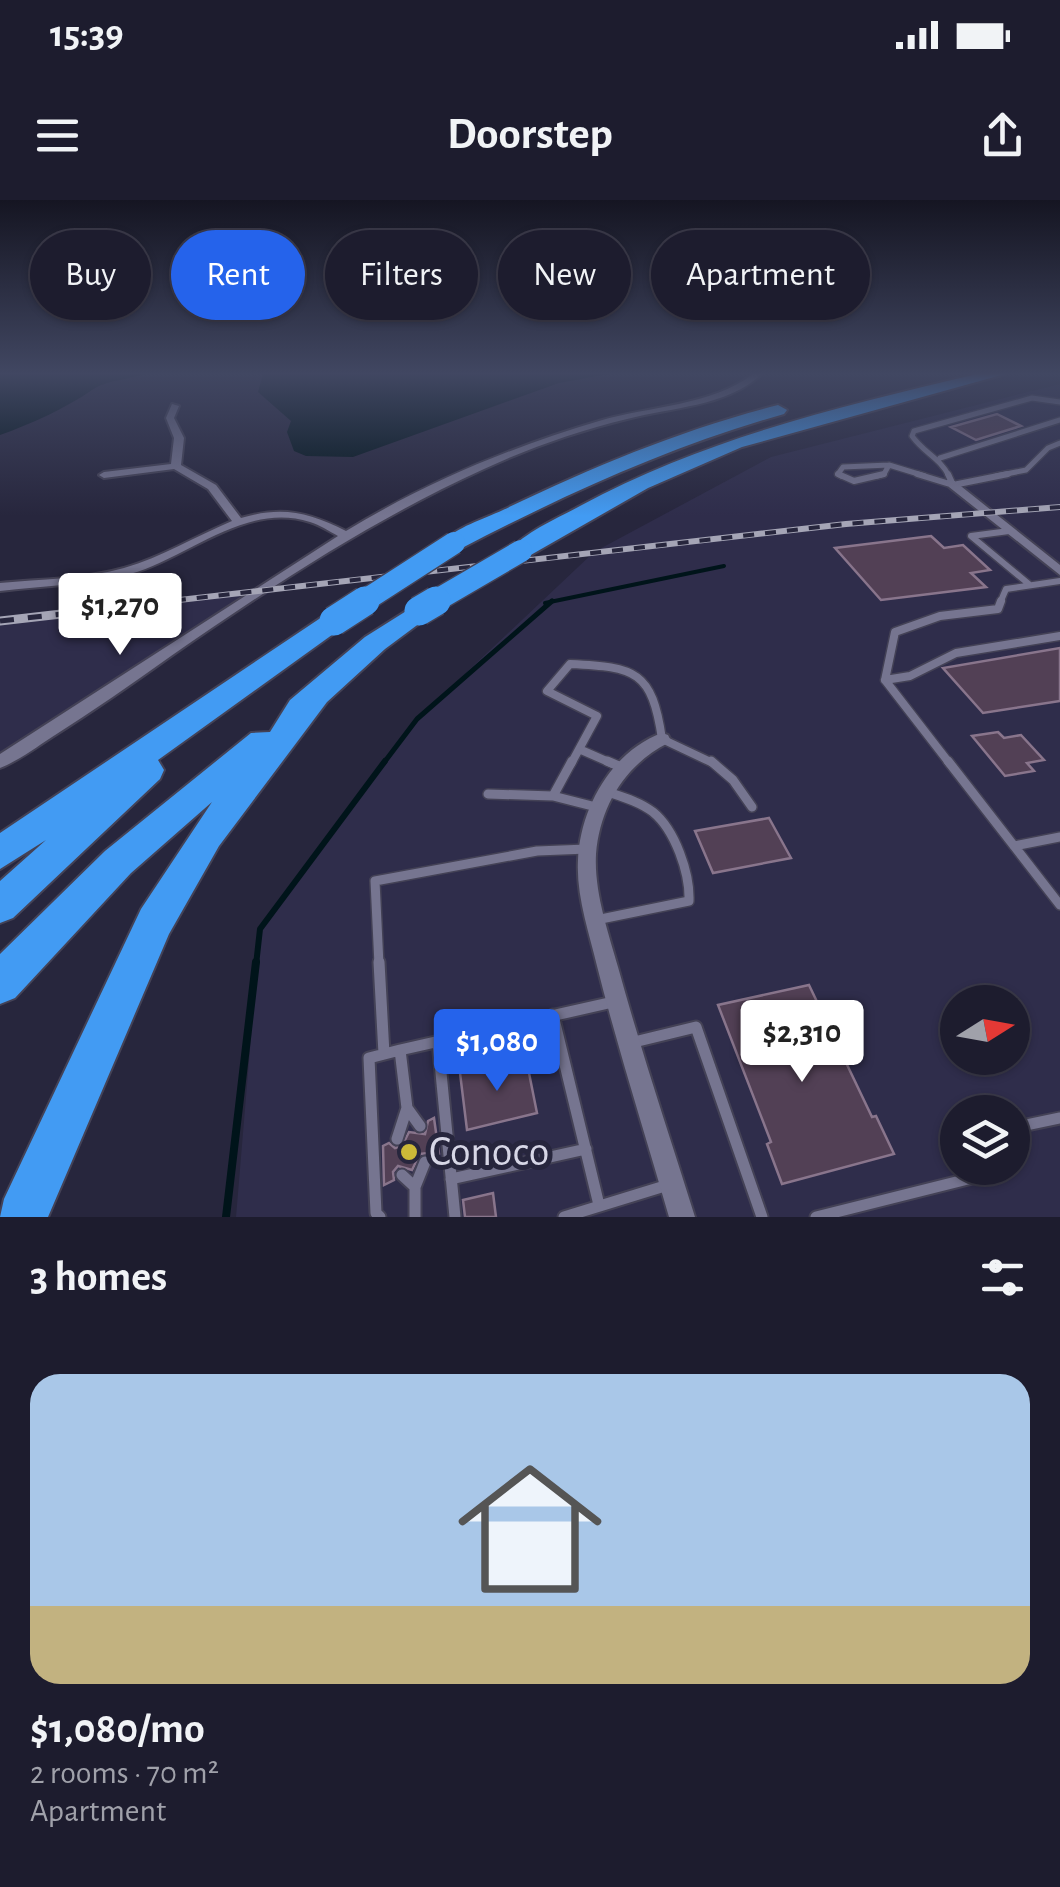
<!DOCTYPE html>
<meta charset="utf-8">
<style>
:root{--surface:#1d1c2e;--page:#252536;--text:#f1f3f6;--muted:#a0a1aa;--line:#3b3a4a;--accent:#2563eb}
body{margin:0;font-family:"Alegreya Sans",sans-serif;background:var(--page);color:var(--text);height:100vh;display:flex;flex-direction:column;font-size:38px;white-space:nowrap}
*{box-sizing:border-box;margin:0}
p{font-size:32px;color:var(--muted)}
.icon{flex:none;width:55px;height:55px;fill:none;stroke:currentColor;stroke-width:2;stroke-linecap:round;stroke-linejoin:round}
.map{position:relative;height:1017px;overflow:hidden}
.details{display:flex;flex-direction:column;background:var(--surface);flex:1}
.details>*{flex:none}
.top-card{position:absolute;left:30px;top:30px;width:1000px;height:90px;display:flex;gap:20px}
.needle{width:65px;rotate:79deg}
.fabs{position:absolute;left:940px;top:785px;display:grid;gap:20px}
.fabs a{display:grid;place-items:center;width:90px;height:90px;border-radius:50%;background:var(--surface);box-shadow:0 2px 8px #0004,0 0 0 2px var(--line);font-size:50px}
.price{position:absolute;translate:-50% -85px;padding:0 22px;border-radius:10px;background:#fff;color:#222;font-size:32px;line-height:65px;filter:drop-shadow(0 2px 5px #0008)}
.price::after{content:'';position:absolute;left:50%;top:60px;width:30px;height:22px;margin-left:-15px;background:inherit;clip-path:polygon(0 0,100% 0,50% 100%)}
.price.selected{background:var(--accent);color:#fff}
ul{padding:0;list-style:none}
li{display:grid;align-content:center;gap:20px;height:530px;padding:0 30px}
li span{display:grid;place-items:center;height:310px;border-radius:30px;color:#555}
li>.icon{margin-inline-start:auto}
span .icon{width:180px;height:180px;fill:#fffc;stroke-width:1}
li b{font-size:42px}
h2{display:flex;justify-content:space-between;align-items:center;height:120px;padding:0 30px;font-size:42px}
.pill{padding:0 35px;border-radius:45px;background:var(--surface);box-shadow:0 2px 8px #0004,0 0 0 2px var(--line);font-size:35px;line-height:90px}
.pill.selected{background:var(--accent);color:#fff}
.status{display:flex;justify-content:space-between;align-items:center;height:70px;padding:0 50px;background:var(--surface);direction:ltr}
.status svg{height:28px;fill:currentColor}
header{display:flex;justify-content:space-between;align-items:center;height:130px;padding:0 30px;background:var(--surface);font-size:45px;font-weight:600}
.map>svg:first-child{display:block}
</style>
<div class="status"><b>15:39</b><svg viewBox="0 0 49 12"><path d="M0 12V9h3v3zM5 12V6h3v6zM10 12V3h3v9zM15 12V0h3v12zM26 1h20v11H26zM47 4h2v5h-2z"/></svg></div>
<header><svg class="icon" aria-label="menu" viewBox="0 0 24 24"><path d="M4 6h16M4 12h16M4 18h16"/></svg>Doorstep<svg class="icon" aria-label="share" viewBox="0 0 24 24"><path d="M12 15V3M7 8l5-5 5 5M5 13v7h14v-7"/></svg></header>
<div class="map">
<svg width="1060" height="1017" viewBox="0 0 1060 1017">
<rect width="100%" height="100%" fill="#27263d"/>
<path fill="#2f2d4b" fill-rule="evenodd" d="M1060 184V1017H236L260 729 417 519 594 352 771 257ZM958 802H1012V858H958ZM958 912H1012V968H958Z
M274 390 0 556V421Z"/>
<path fill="#00141a" d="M0 174H145C130 179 104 181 92 190 66 208 31 224 0 235Z
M263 174H609L559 183 353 257 306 256 294 251 287 232 291 221 258 192Z"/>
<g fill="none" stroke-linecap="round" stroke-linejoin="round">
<path stroke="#00141a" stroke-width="4" d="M545 403 724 366"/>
<path stroke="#00141a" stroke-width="5" d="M383 564 417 519 552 401"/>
<path stroke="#00141a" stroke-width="6" d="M256 765 260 729 385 561"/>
<path stroke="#00141a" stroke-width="8" d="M226 1017 256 762"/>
</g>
<path fill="#524055" stroke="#89758c" stroke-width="2.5" d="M997 214 1021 226 976 240 951 227Z
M931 336 944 348 963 345 990 370 971 373 986 387 881 400 835 348Z
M1060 448V501L983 513 943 468Z
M998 532 1004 538 1021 535 1044 560 1027 563 1034 571 1005 576 972 536Z
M769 618 791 658 713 673 695 631Z
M809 785 872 917 876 916 894 954 782 984 767 944 771 942 718 805Z
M526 858 537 913 467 930 460 873Z
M434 918 439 954 433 958 428 953 420 954 412 970 398 966 393 972 394 980 384 985 383 946 389 943 395 948 402 946 409 932 425 934 428 921Z
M493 993 496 1017H465L463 1000Z"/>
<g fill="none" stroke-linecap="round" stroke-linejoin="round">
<g stroke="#444256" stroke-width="8">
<path id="lane-far4" d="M940 258 1060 220
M889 265 925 276
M841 276 838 274 843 267 889 265
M877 276 884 274 889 265
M949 276C939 257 924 253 912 236L914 231 1032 198 1060 202
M996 276 1026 270 1048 248 1060 243"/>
</g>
<g stroke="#444256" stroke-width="9">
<path id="lane-far3" d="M838 274 854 281 884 274
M917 274 953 285 1008 274
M948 274 953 285
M1009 331 971 336 1030 385
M1000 403 1006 389 1060 381"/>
</g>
<g stroke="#444256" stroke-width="11">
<path id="lane-far2" d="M885 480 950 564
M885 480 895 432 940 416 998 409 1001 401
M885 480 910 476 956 453 1060 436
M579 549 613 564
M571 564 597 516 547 491 570 464C636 467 652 471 662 539L715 564"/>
</g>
<g stroke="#444256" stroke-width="12">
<path id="lane-far1" d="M572 561 553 596 600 608
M607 561 621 567
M711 561 733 580 752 607
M948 561 1060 705
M488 594 553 596
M1014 646 1060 637
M596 720 689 701C690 673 675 630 653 612 640 602 623 597 608 592
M379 765 375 681 537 651 587 649"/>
</g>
<g stroke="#444256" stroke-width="15">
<path id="lane" d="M379 762 384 854
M553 815 599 1005
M438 842 455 1017
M630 843 696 827 762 1017
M407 908 400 850 613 802
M1012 928 1060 918
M397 939 407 908 420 926
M402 975 415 987 425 962
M451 979 586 949
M415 987V1017
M380 1017 376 1013 369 858 400 850
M564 1017 668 985
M816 1017 976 977"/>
</g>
<g stroke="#444256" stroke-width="4">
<path id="street" d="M753 174H762C726 207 672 207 627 219 578 231 529 248 484 269 372 320 272 386 171 456 132 484 93 511 52 537 35 548 18 561 0 568V554L338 336C329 331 320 325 310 322 246 301 188 358 130 374 87 385 43 386 0 391V383C41 379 84 379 124 368 162 357 196 336 232 321L208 289 174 269 104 278 99 275 104 272 171 264 174 238 166 218 172 204 179 206 174 218 184 238 181 265 216 285 241 318C282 306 308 312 346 331 425 283 511 247 599 221 649 206 711 206 753 174Z
M949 283H957L1060 365V375L949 287Z
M662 533 668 535 670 539 668 543C625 565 600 606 596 654 594 692 608 731 618 767 641 851 669 934 695 1017H669C645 933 618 850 597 766 589 732 576 696 578 660 580 608 612 551 662 533Z"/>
</g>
<g stroke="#444256" stroke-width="4">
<path id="highway" d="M977 174H1005L742 247 648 288 529 356 521 358 509 351C525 332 558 318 580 306 706 238 839 207 977 174Z
M778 205 787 210 784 214C671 246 566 294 462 348L454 350 442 343C456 327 484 319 503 310 592 267 683 229 778 205Z
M419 403 428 405 432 411 428 417 385 449 327 502 219 646 169 734 48 1017H0L4 999 141 709 212 602 131 673 15 798 0 804V754L105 651 251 533 270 532 290 500 365 437Z
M334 413 347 421 343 427 158 560 164 570 160 579 13 718 0 723V681L46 640 0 669V633L325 415Z"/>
</g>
<use href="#lane-far4" stroke="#767590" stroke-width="5"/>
<use href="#lane-far3" stroke="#767590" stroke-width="6"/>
<use href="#lane-far2" stroke="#767590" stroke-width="8"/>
<use href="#lane-far1" stroke="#767590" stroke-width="9"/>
<use href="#lane" stroke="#767590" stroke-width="11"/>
<use href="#street" fill="#767590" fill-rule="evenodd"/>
<use href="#highway" fill="#429bf3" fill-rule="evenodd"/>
<g stroke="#a5a5b6" stroke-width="6">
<path id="rail-far1" d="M153 403 846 324 1060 307"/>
</g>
<g stroke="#a5a5b6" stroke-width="9">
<path id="rail" d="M0 421 175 401"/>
</g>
<use href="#rail-far1" stroke="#27263d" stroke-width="4" stroke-dasharray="11" stroke-linecap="butt"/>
<use href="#rail" stroke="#27263d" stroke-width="5" stroke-dasharray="14" stroke-linecap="butt"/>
<g stroke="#444256" stroke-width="25" stroke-linecap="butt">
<path id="highway-bridge-far1" d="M361 403 454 343
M432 403 521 351"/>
</g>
<g stroke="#444256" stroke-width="32" stroke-linecap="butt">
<path id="highway-bridge" d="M419 411 436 401
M334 421 365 401"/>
</g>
<use href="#highway-bridge-far1" stroke="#429bf3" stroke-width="22"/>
<use href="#highway-bridge" stroke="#429bf3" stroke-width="29"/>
</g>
<linearGradient id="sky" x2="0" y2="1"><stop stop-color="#151522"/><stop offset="0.55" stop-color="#414762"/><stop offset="1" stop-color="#414762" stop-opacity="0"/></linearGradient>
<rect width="1060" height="316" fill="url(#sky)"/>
<circle fill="#ccb938" stroke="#27263d" stroke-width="4" cx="409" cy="952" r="10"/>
<g text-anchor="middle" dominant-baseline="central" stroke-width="10" stroke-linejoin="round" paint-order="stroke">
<g font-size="42" fill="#d7d7e6" stroke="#27263d" text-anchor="start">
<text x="429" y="952">Conoco</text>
</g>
</g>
</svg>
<div class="fabs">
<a><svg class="needle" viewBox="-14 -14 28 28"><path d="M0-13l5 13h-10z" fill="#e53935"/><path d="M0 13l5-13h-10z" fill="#a0a1aa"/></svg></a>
<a><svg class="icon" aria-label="layers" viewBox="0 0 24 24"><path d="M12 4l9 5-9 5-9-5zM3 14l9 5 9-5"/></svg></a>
</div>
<b class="price" style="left:120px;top:458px">$1,270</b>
<b class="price" style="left:802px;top:885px">$2,310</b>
<b class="price selected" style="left:497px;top:894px">$1,080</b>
<div class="top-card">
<a class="pill">Buy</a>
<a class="pill selected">Rent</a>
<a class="pill">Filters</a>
<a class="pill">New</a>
<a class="pill">Apartment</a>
</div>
</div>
<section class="details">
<h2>3 homes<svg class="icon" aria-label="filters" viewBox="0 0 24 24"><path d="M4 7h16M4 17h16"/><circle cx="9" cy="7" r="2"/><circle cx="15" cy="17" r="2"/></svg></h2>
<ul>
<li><span style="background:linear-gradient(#a9c7e8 75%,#c2b280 0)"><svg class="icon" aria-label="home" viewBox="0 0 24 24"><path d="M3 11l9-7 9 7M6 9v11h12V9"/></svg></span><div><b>$1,080/mo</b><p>2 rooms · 70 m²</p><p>Apartment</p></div></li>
</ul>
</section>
